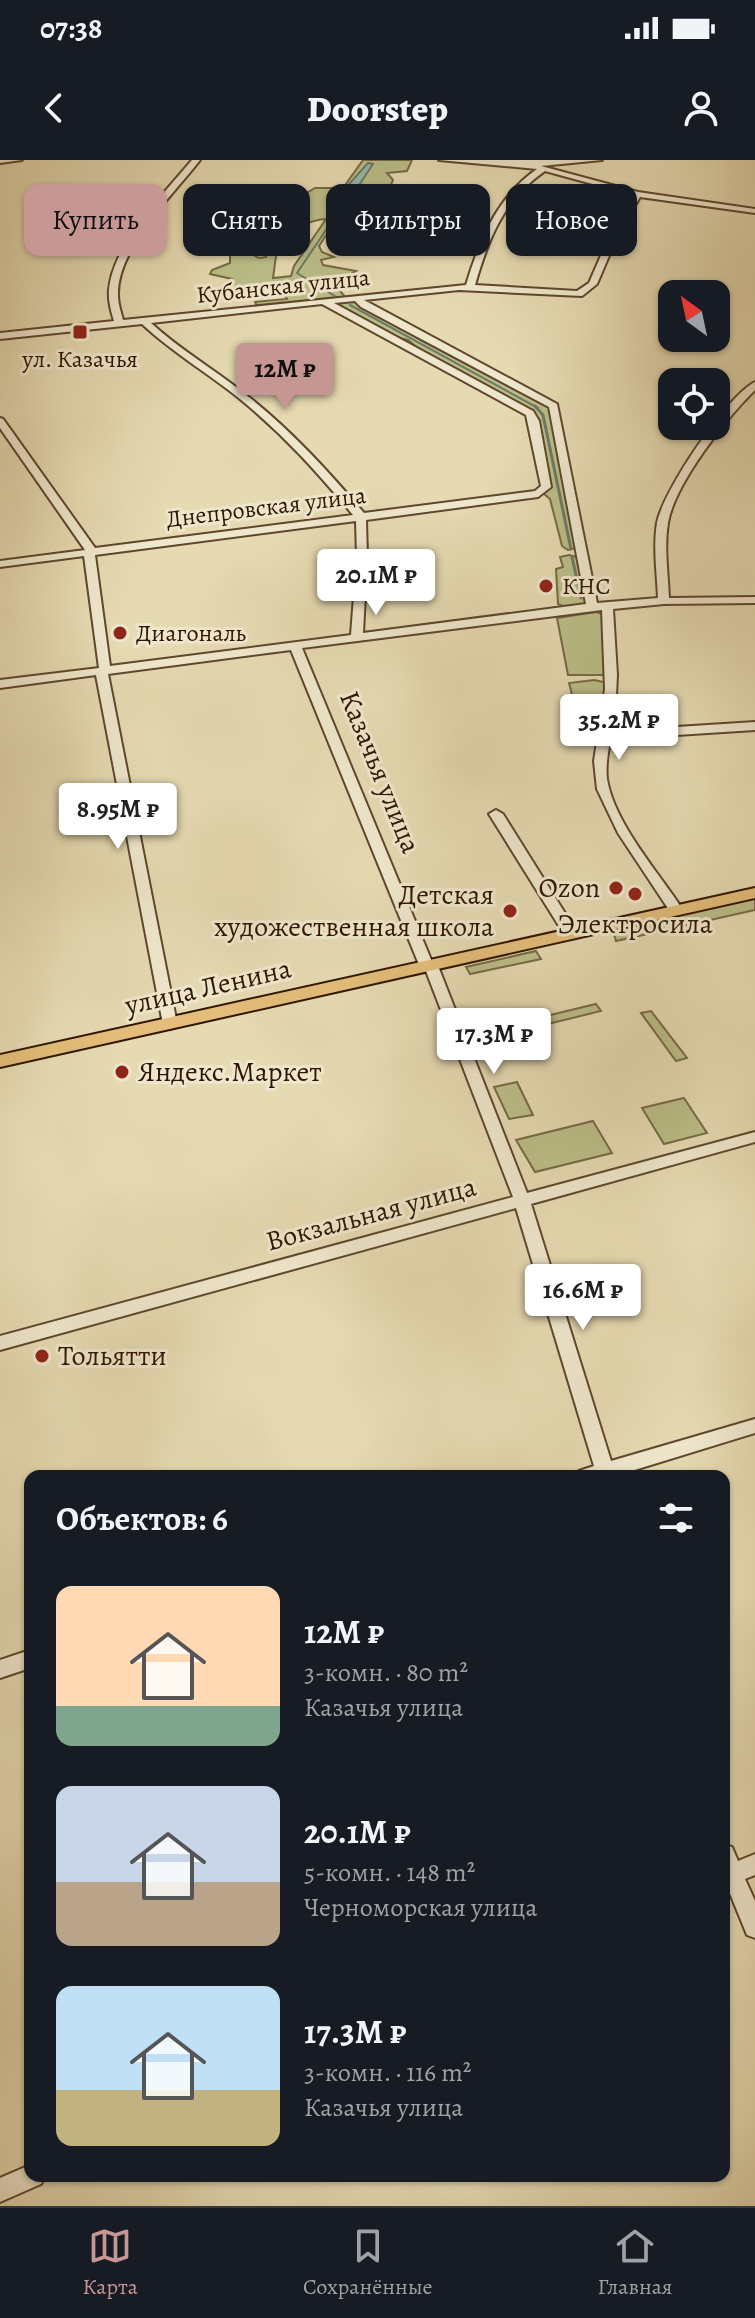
<!DOCTYPE html>
<html lang="ru">
<meta charset="utf-8">
<style>
:root{--surface:#171b24;--page:#242831;--text:#f1f3f6;--muted:#9ea1a6;--line:#363941;--accent:#c59692}
body{margin:0;font-family:Alegreya,serif;background:var(--page);color:var(--text);height:100vh;display:flex;flex-direction:column;font-size:30px;white-space:nowrap}
*{box-sizing:border-box;margin:0}
p{font-size:26px;color:var(--muted)}
.icon{flex:none;width:44px;height:44px;fill:none;stroke:currentColor;stroke-width:2;stroke-linecap:round;stroke-linejoin:round}
.map{position:relative;flex:1;overflow:hidden}
.side{position:absolute;left:24px;top:1310px;width:706px;height:712px;display:flex;flex-direction:column;background:var(--surface);border-radius:16px;box-shadow:0 2px 6px #0004}
.side>*{flex:none}
.banner{position:absolute;left:24px;top:24px;width:708px;height:72px;display:flex;gap:16px}
.needle{width:52px;rotate:327deg}
.fabs{position:absolute;left:658px;top:120px;display:grid;gap:16px}
.fabs a{display:grid;place-items:center;width:72px;height:72px;border-radius:16px;background:var(--surface);box-shadow:0 2px 6px #0004;font-size:40px}
.price{position:absolute;translate:-50% -68px;padding:0 18px;border-radius:8px;background:#fff;color:#222;font-size:26px;line-height:52px;filter:drop-shadow(0 2px 4px #0008)}
.price::after{content:'';position:absolute;left:50%;top:48px;width:24px;height:18px;margin-left:-12px;background:inherit;clip-path:polygon(0 0,100% 0,50% 100%)}
.price.current{background:var(--accent);color:#111}
ul{padding:0;list-style:none}
li{display:flex;align-items:center;gap:24px;height:200px;padding:0 32px}
li span{display:grid;place-items:center;flex:none;width:224px;height:160px;border-radius:16px;color:#555}
li>.icon{margin-inline-start:auto}
span .icon{width:96px;height:96px;fill:#fffc;stroke-width:1}
li b{font-size:34px}
h2{display:flex;justify-content:space-between;align-items:center;height:96px;padding:0 32px;font-size:34px}
.pill{padding:0 28px;border-radius:16px;background:var(--surface);box-shadow:0 2px 6px #0004;font-size:28px;line-height:72px}
.pill.current{background:var(--accent);color:#111}
.status{display:flex;justify-content:space-between;align-items:center;height:56px;padding:0 40px;background:var(--surface);direction:ltr}
.status svg{height:22px;fill:currentColor}
header{display:flex;justify-content:space-between;align-items:center;height:104px;padding:0 32px;background:var(--surface);font-size:36px;font-weight:800}
.tab-bar{display:flex;justify-content:space-around;align-items:center;height:112px;border-top:2px solid var(--line);background:var(--surface);font-size:22px;color:var(--muted)}
.tab-bar a{display:grid;justify-items:center;gap:4px}
.tab-bar .current{color:var(--accent)}
.map>svg:first-child{display:block}
</style>
<div class="status"><b>07:38</b><svg viewBox="0 0 49 12"><path d="M0 12V9h3v3zM5 12V6h3v6zM10 12V3h3v9zM15 12V0h3v12zM26 1h20v11H26zM47 4h2v5h-2z"/></svg></div>
<header><svg class="icon" aria-label="back" viewBox="0 0 24 24"><path d="M15 5l-7 7 7 7"/></svg>Doorstep<svg class="icon" aria-label="person" viewBox="0 0 24 24"><circle cx="12" cy="8" r="4"/><path d="M4 21q1-7 8-7t8 7"/></svg></header>
<div class="map">
<svg width="755" height="2046" viewBox="0 0 755 2046">
<rect width="100%" height="100%" fill="#e6dab2"/>
<filter id="stains"><feTurbulence type="fractalNoise" baseFrequency=".0025" numOctaves="4"/><feColorMatrix values="0 0 0 0 .2 0 0 0 0 .09 0 0 0 0 .02 0 0 0 .5 -.17"/></filter>
<radialGradient id="worn" r=".72"><stop offset=".6" stop-color="#630" stop-opacity="0"/><stop offset="1" stop-color="#630" stop-opacity=".3"/></radialGradient>
<path fill="#bbbe88" stroke="#766a44" stroke-width="2" d="M363 0H412L407 11 387 13 393 20 390 27H359L350 42 390 45 379 53 378 58 337 59 319 86 322 92 334 97 321 100 323 105 356 111 334 124 347 139 258 148 255 142 287 139 281 126 228 131 232 119 210 114 212 110 230 103V85L253 84 246 91 259 98 266 97 269 90 277 89 273 118 291 116 294 106 326 59C310 59 298 69 283 72 272 74 249 74 239 70L246 63 244 58 290 57 292 52 259 51 250 47 266 38 300 37 315 28H343Z
M356 141 424 182 550 248 576 388 568 390 562 386 550 339 544 334 548 328 534 255 421 191 408 180 395 177 332 143Z
M569 395 577 397 588 444 565 447 558 444 556 409 563 407 560 397Z
M596 452 603 454 605 515H568L557 458Z
M594 520 604 522V556L599 562 577 554 569 523Z
M755 738V750L616 781 613 770Z
M536 791 541 799 470 814 466 807Z
M596 844 601 851 470 883 467 875Z
M651 851 687 898 676 901 641 853Z
M517 922 533 955 509 959 494 927Z
M684 938 707 973 664 984 642 948Z
M593 961 612 993 535 1012 516 980Z"/>
<path fill="#96bbab" stroke="#6d7967" stroke-width="2" d="M368 3 373 4 342 51 372 56 331 57 349 24Z"/>
<g fill="none" stroke-linecap="round" stroke-linejoin="round">
<path stroke="#6d7967" stroke-width="2" d="M336 55 297 113 338 138
M350 145 538 248"/>
<path stroke="#6d7967" stroke-width="3" d="M535 246 543 255 571 389
M572 397 581 438"/>
<g stroke="#5e472c" stroke-width="4">
<path id="minor" d="M0 0H22L0 3Z
M192 0H200C173 35 116 89 118 136 118 144 121 152 123 160L466 125C480 79 497 37 537 9L439 0H602L541 6 638 32 755 49V53L640 37 617 77 597 124 582 136 459 130 364 140 557 244 597 443 658 438C657 413 653 387 657 363 663 331 727 236 755 222V230C727 257 674 325 668 363 664 388 668 413 669 438L755 437V443L664 444 613 449 617 515 615 556 661 568 755 562V570L661 576 614 563C610 582 605 601 607 619 614 663 659 713 683 750L681 753H671L618 673 597 629 594 601 605 529 602 450 302 488 432 802 438 806 527 1033 755 972V982L531 1044 611 1301 755 1259V1273L615 1316H576L579 1311 594 1306 516 1048 0 1190V1176L513 1037 426 811 420 807 291 490 108 514 177 864 170 869 163 864 96 515 0 528V520L99 508 84 396 0 407V401L85 390 0 268V258L3 259 95 388 353 355C317 312 284 275 240 239 208 213 173 193 142 164L0 179V173L114 161C111 151 108 141 109 130 113 84 163 35 192 0ZM545 11 633 35 609 77 589 123 577 131 475 125C488 79 504 39 545 11ZM355 141 361 147 549 247 586 444 363 473 367 397 366 360 538 337 551 327 539 261 533 251 334 143ZM322 144 526 255 541 326 535 331 364 353C327 310 290 269 245 234 214 209 180 190 151 163ZM356 361 357 397 351 475 110 506 95 395Z
M496 650 503 654 578 774 576 777 571 778 564 774 489 654Z
M30 1490V1508L0 1518V1500Z
M724 1684 732 1687 738 1701 755 1694V1715L745 1719 755 1741V1778L747 1775 727 1726 724 1727Z
M30 2005V2016H45L41 2024 0 2042V2018Z"/>
</g>
<g stroke="#301600" stroke-width="4">
<path id="major" d="M755 728V738L0 907V895Z"/>
</g>
<use href="#minor" fill="#efe7cd" fill-rule="evenodd"/>
<use href="#major" fill="#e3bd79" fill-rule="evenodd"/>
</g>
<g fill="#8f2418" stroke="#efe7cd" stroke-width="3">
<rect x="72" y="164" width="16" height="16" rx="4"/>
<circle cx="546" cy="426" r="8"/>
<circle cx="120" cy="473" r="8"/>
<circle cx="616" cy="728" r="8"/>
<circle cx="635" cy="734" r="8"/>
<circle cx="510" cy="751" r="8"/>
<circle cx="122" cy="912" r="8"/>
<circle cx="42" cy="1196" r="8"/>
</g>
<g text-anchor="middle" dominant-baseline="central" stroke-width="6" stroke-linejoin="round" paint-order="stroke">
<g font-size="24" fill="#301600" stroke="#efe7cd">
<text transform="translate(283 126) rotate(-6)">Кубанская улица</text>
<text transform="translate(266 347) rotate(-7)">Днепровская улица</text>
</g>
<g font-size="24" fill="#301600" stroke="#efe7cd" text-anchor="start">
<text x="80" y="199" text-anchor="middle">ул. Казачья</text>
<text x="562" y="426">КНС</text>
<text x="136" y="473">Диагональ</text>
</g>
<g font-size="28" fill="#301600" stroke="#efe7cd">
<text transform="translate(380 612) rotate(68)">Казачья улица</text>
<text transform="translate(208 827) rotate(-13)">улица Ленина</text>
<text transform="translate(371 1054) rotate(-15)">Вокзальная улица</text>
</g>
<g font-size="28" fill="#301600" stroke="#efe7cd" text-anchor="end">
<text x="600" y="728">Ozon</text>
<text x="494" y="735">Детская<tspan x="494" dy="32">художественная школа</tspan></text>
<text x="635" y="764" text-anchor="middle">Электросила</text>
<text x="138" y="912" text-anchor="start">Яндекс.Маркет</text>
<text x="58" y="1196" text-anchor="start">Тольятти</text>
</g>
</g>
<rect width="100%" height="100%" filter="url(#stains)"/>
<rect width="100%" height="100%" fill="url(#worn)"/>
</svg>
<div class="fabs">
<a><svg class="needle" viewBox="-14 -14 28 28"><path d="M0-13l5 13h-10z" fill="#e53935"/><path d="M0 13l5-13h-10z" fill="#9ea1a6"/></svg></a>
<a><svg class="icon" aria-label="locate" viewBox="0 0 24 24"><circle cx="12" cy="12" r="6"/><path d="M12 2v4M12 18v4M2 12h4M18 12h4"/></svg></a>
</div>
<b class="price current" style="left:285px;top:251px">12M ₽</b>
<b class="price" style="left:376px;top:457px">20.1M ₽</b>
<b class="price" style="left:619px;top:602px">35.2M ₽</b>
<b class="price" style="left:118px;top:691px">8.95M ₽</b>
<b class="price" style="left:494px;top:916px">17.3M ₽</b>
<b class="price" style="left:583px;top:1172px">16.6M ₽</b>
<div class="banner">
<a class="pill current">Купить</a>
<a class="pill">Снять</a>
<a class="pill">Фильтры</a>
<a class="pill">Новое</a>
</div>
<section class="side">
<h2>Объектов: 6<svg class="icon" aria-label="filters" viewBox="0 0 24 24"><path d="M4 7h16M4 17h16"/><circle cx="9" cy="7" r="2"/><circle cx="15" cy="17" r="2"/></svg></h2>
<ul>
<li><span style="background:linear-gradient(#ffd9b3 75%,#7fa58c 0)"><svg class="icon" aria-label="home" viewBox="0 0 24 24"><path d="M3 11l9-7 9 7M6 9v11h12V9"/></svg></span><div><b>12M ₽</b><p>3-комн. · 80 m²</p><p>Казачья улица</p></div></li>
<li><span style="background:linear-gradient(#c9d6e8 60%,#b9a48a 0)"><svg class="icon" aria-label="home" viewBox="0 0 24 24"><path d="M3 11l9-7 9 7M6 9v11h12V9"/></svg></span><div><b>20.1M ₽</b><p>5-комн. · 148 m²</p><p>Черноморская улица</p></div></li>
<li><span style="background:linear-gradient(#bfe0f5 65%,#c2b280 0)"><svg class="icon" aria-label="home" viewBox="0 0 24 24"><path d="M3 11l9-7 9 7M6 9v11h12V9"/></svg></span><div><b>17.3M ₽</b><p>3-комн. · 116 m²</p><p>Казачья улица</p></div></li>
</ul>
</section>
</div>
<nav class="tab-bar">
<a class="current"><svg class="icon" aria-label="map" viewBox="0 0 24 24"><path d="M3 6l6-2 6 2 6-2v14l-6 2-6-2-6 2zM9 4v14M15 6v14"/></svg>Карта</a>
<a><svg class="icon" aria-label="saved" viewBox="0 0 24 24"><path d="M7 4h10v16l-5-4-5 4z"/></svg>Сохранённые</a>
<a><svg class="icon" aria-label="home" viewBox="0 0 24 24"><path d="M3 11l9-7 9 7M6 9v11h12V9"/></svg>Главная</a>
</nav>
